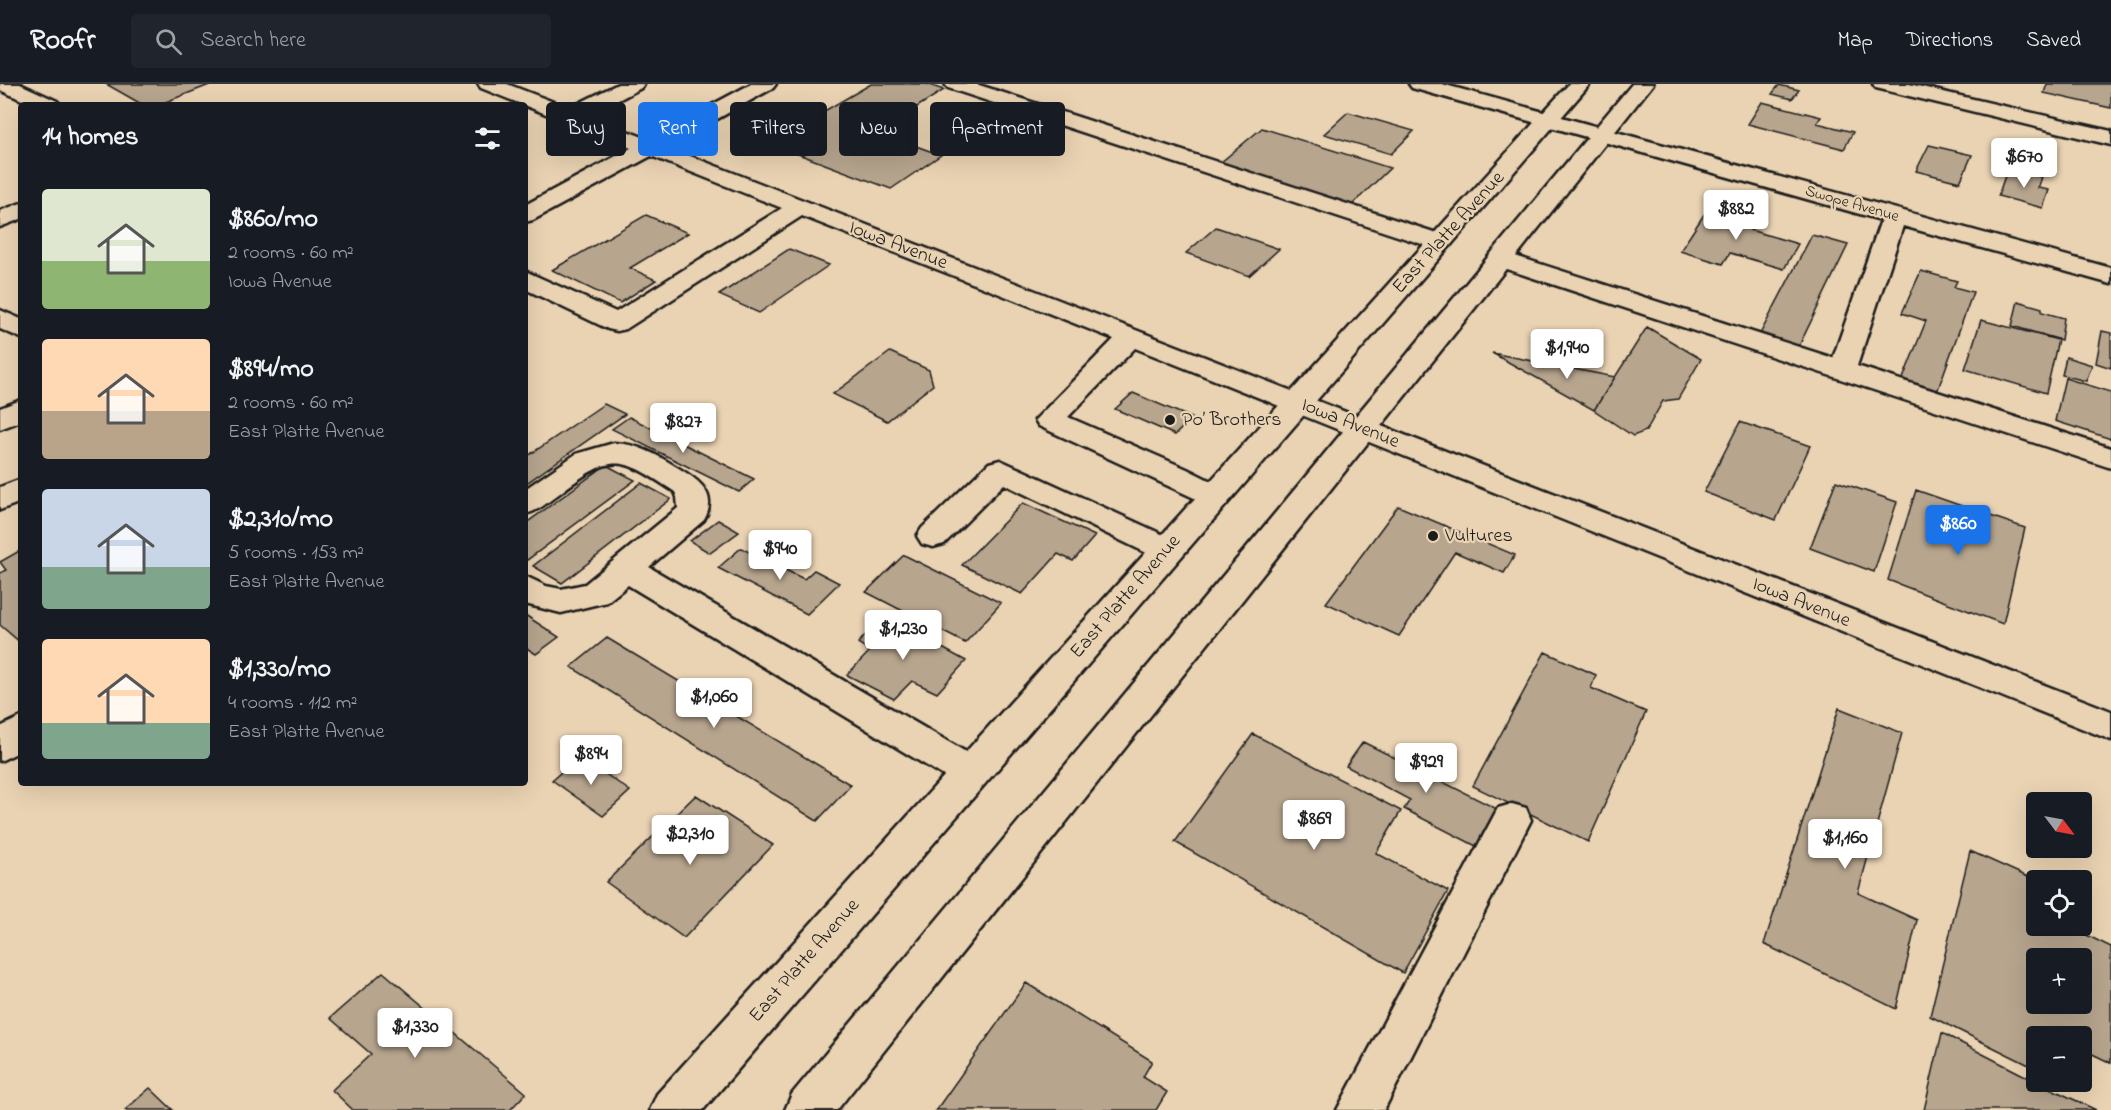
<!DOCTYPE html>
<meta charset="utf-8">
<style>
:root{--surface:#171b24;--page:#20242c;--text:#f1f3f6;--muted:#9ea1a6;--line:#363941;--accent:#1a73e8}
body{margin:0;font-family:"Indie Flower",sans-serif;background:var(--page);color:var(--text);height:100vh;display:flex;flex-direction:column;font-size:22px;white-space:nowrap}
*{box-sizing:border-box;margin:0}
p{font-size:20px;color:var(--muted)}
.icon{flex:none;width:33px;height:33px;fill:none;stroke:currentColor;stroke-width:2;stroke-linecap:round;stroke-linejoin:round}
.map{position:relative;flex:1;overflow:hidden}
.panel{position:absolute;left:18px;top:18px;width:510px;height:684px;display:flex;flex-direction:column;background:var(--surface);border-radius:6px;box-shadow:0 6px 24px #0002}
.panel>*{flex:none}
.hud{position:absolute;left:546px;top:18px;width:570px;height:54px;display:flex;gap:12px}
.needle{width:39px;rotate:122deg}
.tools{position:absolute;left:2026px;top:708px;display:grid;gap:12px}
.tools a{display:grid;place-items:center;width:66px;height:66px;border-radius:6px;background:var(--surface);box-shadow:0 6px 24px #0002;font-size:30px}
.price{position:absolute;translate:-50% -51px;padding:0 14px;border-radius:6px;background:#fff;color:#222;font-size:20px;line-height:39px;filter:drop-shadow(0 2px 3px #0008)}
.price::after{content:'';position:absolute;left:50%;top:36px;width:18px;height:14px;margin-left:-9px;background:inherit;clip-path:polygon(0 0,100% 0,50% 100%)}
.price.active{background:var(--accent);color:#fff}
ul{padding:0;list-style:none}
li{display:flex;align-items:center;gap:18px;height:150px;padding:0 24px}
li span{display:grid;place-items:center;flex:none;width:168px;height:120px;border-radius:6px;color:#555}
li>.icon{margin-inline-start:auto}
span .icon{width:72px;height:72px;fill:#fffc;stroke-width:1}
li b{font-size:26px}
h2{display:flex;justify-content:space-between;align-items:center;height:72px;padding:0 24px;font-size:26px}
.pill{padding:0 21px;border-radius:6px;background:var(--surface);box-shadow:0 6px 24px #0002;font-size:21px;line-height:54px}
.pill.active{background:var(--accent);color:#fff}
header{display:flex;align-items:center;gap:36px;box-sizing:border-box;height:84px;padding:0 30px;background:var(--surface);border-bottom:2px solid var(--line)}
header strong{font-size:28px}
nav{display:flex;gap:33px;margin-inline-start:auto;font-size:21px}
.search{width:420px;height:54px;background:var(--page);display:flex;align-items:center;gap:15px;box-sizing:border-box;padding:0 21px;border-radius:6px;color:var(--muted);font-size:22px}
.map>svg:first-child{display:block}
</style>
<header>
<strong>Roofr</strong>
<div class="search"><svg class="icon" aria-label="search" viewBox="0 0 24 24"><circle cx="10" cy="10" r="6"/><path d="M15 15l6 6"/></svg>Search here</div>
<nav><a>Map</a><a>Directions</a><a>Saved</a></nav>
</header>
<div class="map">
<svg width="2111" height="1026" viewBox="0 0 2111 1026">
<rect width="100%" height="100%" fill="#ead3b3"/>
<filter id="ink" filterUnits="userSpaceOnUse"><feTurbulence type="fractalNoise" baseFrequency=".0167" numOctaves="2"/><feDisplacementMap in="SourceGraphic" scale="12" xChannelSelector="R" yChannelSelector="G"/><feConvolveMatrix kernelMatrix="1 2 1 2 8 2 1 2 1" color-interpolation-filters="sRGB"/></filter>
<g filter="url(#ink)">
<path fill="#b7a58e" stroke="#1c1c1c" stroke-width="1.5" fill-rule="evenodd" d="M106 0H212L158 21H143Z
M871 0H926L944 6 877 48 941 71 891 105 769 59Z
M2047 0H2111V24L2044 9Z
M1779 1 1799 6 1792 15 1772 10Z
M1762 18 1821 33 1817 39 1853 48 1844 65 1748 40Z
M1348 28 1414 47 1391 70 1324 50Z
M1262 44 1390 84 1351 122 1220 79Z
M1929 61 1972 71 1960 98 1916 87Z
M2020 88 2042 93 2038 104 2049 106 2043 124 1998 112 2006 89 2018 92Z
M1709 123 1755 137 1750 146 1798 160 1784 185 1730 169 1723 180 1680 167Z
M646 131 688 149 630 184 656 196 620 219 552 186Z
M1216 143 1279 165 1249 192 1186 169Z
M1812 151 1848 161 1798 264 1759 252Z
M789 165 829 181 759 229 719 211Z
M1921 187 1957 197 1954 203 1973 208 1937 308 1902 297 1926 237 1902 229Z
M2018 217 2042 224V228L2064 234 2061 256 2012 242Z
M1981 236 2058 256 2046 309 1965 285Z
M1647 243 1701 275 1678 315 1663 317 1646 347 1633 352 1594 326Z
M2102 247 2111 249V284L2096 279Z
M890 268 929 286 933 301 887 337 833 310Z
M1492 269 1615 293 1594 326Z
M2066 273 2092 281 2086 297 2062 291Z
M2065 294 2111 308V355L2055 337Z
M1133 309 1192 334 1175 351 1115 325Z
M604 320 625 330 525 400V374Z
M629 333 754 395 739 408 612 345Z
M1740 338 1810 362 1776 436 1704 408Z
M606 381 635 396 527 476 525 475V440Z
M1836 397 1897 418 1874 488 1810 464Z
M641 399 671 415 562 499 533 482Z
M1916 406 2025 444 2003 540 1888 496Z
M1023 419 1095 452 1073 477 1058 470 1022 510 962 481Z
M1398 422 1515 471 1504 489 1455 468 1399 552 1326 519Z
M718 436 739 448 710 469 690 457Z
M741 464 804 495 814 486 839 499 807 530 718 484Z
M21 466V559L0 541V489L6 486 0 478Z
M904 471 1001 519 965 559 866 508Z
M525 531 559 553 536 570 525 563Z
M884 532 966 577 937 609 912 597 894 615 847 591 870 567 858 559Z
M607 554 851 701 817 737 571 583Z
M1545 568 1596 591 1591 604 1646 628 1588 758 1473 702Z
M1839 624 1902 649 1858 809 1917 836 1896 925 1764 860Z
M1253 650 1401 727 1376 769 1448 807 1403 889 1175 758Z
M1363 658 1497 725 1476 762 1404 725 1410 716 1346 682Z
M580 672 630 707 603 732 552 696Z
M696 711 773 761 684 854 606 798Z
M1970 767 2037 797V842H2068L2111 863V979L2082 965V952H2037V985L1930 932ZM2037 874H2082V920H2037Z
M383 888 526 1009 510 1026H353L332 1006 371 970 330 934Z
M1026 899 1152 977 1143 993 1167 1008 1156 1026H936Z
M1942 949 2037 998 2096 1026H1924Z
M150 1004 173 1026H125Z"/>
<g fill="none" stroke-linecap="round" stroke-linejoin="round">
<g stroke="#1c1c1c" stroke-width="5">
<path id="minor" d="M0 0H20L57 17 61 21H33L0 6Z
M478 0H507L569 24 618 0H644L641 4 588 32 648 55 751 0H776L773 4 667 63 2111 627V656L1135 264 1068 333 1187 385 1227 405 1231 412 1227 419 1216 422 1205 419 1039 342 1035 336 1114 255 802 132 626 245 617 247 608 245 525 205V187L616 228 782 124 651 72 533 136 525 138V121L631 64 481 4Z
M945 0H976L1449 153 1452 158 1449 163 1440 165 1431 163 948 4Z
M1409 0H1442L2111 184V200L1903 142 1857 282 2111 364V384L1491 180 1488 175 1491 170 1500 168 1509 170 1833 274 1881 136 1412 4Z
M1873 0H1909L2111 47V61L1876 4Z
M21 119V135L0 143V127Z
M0 226 21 235V254L0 245Z
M21 316V337L0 345V324Z
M614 359C638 360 655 370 675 382 695 394 720 408 704 436L649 483 983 678 989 689 983 700 970 704 957 700 628 501 607 518 561 529 525 520V492L546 502 561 505 585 500 678 424 677 413 675 408C620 372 614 368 560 409 549 417 539 427 525 430V405L576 370Z
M1000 376 1179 458 1184 466 1179 474 1168 477 1157 474 1004 400 944 460 933 463 922 460 917 452 922 444 989 379Z
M21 395V418L0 426V403Z
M21 633V667L0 677V643Z
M1512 720 1526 724 1531 736 1384 1026H1337L1498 724Z"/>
</g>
<g stroke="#1c1c1c" stroke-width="5">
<path id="major" d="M1569 0H1590L703 1026H650L657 1010Z
M1632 0H1653L837 1026H785L792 1010Z"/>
</g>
<use href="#minor" fill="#ead3b3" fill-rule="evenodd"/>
<use href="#major" fill="#ead3b3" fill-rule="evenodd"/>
</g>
</g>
<g fill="#1c1c1c" stroke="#ead3b3" stroke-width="2">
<circle cx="1170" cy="336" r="6"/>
<circle cx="1433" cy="452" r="6"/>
</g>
<g text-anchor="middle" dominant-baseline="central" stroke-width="4.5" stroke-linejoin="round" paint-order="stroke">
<g font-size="16" fill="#1c1c1c" stroke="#ead3b3">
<text transform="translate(1852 120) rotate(16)">Swope Avenue</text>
</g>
<g font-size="20" fill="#1c1c1c" stroke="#ead3b3">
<text transform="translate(1449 149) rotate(-48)">East Platte Avenue</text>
<text transform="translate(898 162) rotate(21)">Iowa Avenue</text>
<text transform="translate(1350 340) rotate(22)">Iowa Avenue</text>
<text transform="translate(1126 513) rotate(-49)">East Platte Avenue</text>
<text transform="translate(1801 519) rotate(22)">Iowa Avenue</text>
<text transform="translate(805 877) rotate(-49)">East Platte Avenue</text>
</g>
<g font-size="20" fill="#1c1c1c" stroke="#ead3b3" text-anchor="start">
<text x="1182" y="336">Po’ Brothers</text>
<text x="1445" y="452">Vultures</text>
</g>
</g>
</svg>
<div class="tools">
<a><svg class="needle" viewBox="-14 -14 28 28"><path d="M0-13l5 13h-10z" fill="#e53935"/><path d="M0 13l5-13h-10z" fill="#9ea1a6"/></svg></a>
<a><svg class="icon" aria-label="locate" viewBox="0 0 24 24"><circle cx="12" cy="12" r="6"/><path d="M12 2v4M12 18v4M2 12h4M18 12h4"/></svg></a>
<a>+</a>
<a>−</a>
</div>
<b class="price" style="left:2024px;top:105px">$670</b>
<b class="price" style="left:1736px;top:157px">$882</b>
<b class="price" style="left:1567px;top:296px">$1,940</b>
<b class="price" style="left:683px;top:370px">$827</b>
<b class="price active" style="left:1958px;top:472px">$860</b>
<b class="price" style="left:780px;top:497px">$940</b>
<b class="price" style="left:903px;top:577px">$1,230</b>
<b class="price" style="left:714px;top:645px">$1,060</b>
<b class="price" style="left:591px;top:702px">$894</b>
<b class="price" style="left:1426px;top:710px">$929</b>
<b class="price" style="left:1314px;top:767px">$869</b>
<b class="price" style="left:690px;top:782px">$2,310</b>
<b class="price" style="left:1845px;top:786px">$1,160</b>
<b class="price" style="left:415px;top:975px">$1,330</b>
<div class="hud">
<a class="pill">Buy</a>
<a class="pill active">Rent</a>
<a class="pill">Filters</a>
<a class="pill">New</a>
<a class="pill">Apartment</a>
</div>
<section class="panel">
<h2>14 homes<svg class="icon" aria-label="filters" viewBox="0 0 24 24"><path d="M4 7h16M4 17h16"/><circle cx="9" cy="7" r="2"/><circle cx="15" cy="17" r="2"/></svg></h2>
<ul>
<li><span style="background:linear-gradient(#dfe7d0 60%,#8fb573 0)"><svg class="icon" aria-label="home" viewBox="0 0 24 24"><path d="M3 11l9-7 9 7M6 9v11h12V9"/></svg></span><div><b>$860/mo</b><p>2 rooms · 60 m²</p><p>Iowa Avenue</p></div></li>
<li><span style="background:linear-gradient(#ffd9b3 60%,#b9a48a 0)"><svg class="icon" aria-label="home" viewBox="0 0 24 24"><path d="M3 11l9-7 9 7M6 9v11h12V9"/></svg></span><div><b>$894/mo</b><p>2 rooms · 60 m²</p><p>East Platte Avenue</p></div></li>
<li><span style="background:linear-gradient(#c9d6e8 65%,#7fa58c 0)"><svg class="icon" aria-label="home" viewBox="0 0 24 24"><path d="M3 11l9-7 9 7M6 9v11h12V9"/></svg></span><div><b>$2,310/mo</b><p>5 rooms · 153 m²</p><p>East Platte Avenue</p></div></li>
<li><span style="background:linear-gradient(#ffd9b3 70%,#7fa58c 0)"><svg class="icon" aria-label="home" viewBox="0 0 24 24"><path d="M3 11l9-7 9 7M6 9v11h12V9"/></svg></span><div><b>$1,330/mo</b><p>4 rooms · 112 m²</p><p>East Platte Avenue</p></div></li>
</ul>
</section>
</div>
